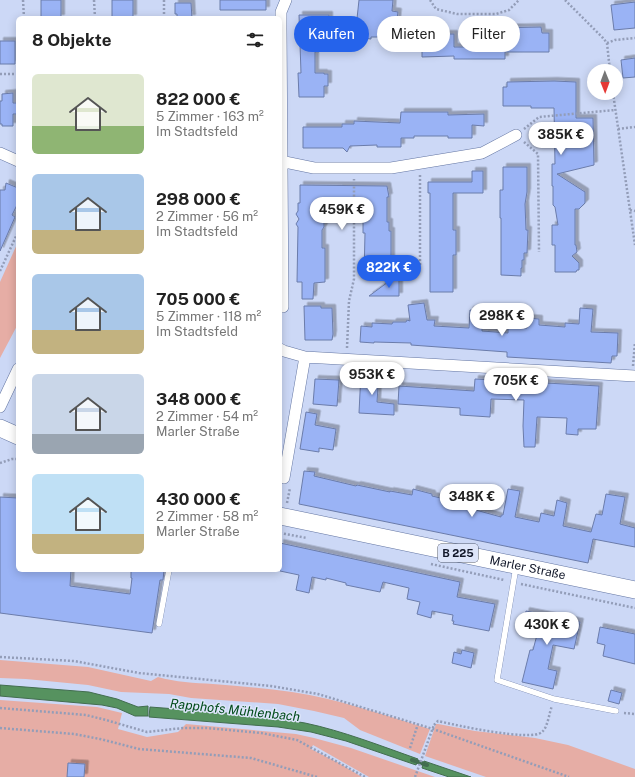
<!DOCTYPE html>
<html lang="de">
<meta charset="utf-8">
<style>
:root{--surface:#fff;--page:#f2f2f2;--text:#222;--muted:#767676;--accent:#2563eb}
body{margin:0;font-family:"Public Sans",sans-serif;background:var(--page);color:var(--text);height:100vh;display:flex;flex-direction:column;font-size:15px;white-space:nowrap}
*{box-sizing:border-box;margin:0}
p{font-size:13px;color:var(--muted)}
.icon{flex:none;width:22px;height:22px;fill:none;stroke:currentColor;stroke-width:2;stroke-linecap:round;stroke-linejoin:round}
.map{position:relative;flex:1;overflow:hidden}
.sheet{position:absolute;left:16px;top:16px;width:266px;height:556px;display:flex;flex-direction:column;background:var(--surface);border-radius:6px;box-shadow:0 2px 10px #0003}
.sheet>*{flex:none}
.guide{position:absolute;left:294px;top:16px;width:281px;height:36px;display:flex;gap:8px}
.needle{width:26px;rotate:179deg}
.controls{position:absolute;left:587px;top:64px;display:grid;gap:8px}
.controls a{display:grid;place-items:center;width:36px;height:36px;border-radius:50%;background:var(--surface);box-shadow:0 2px 10px #0003;font-size:20px}
.price{position:absolute;translate:-50% -34px;padding:0 9px;border-radius:14px;background:#fff;color:#222;font-size:13px;line-height:26px;filter:drop-shadow(0 1px 2px #0008)}
.price::after{content:'';position:absolute;left:50%;top:24px;width:12px;height:9px;margin-left:-6px;background:inherit;clip-path:polygon(0 0,100% 0,50% 100%)}
.price.current{background:var(--accent);color:#fff}
ul{padding:0;list-style:none}
li{display:flex;align-items:center;gap:12px;height:100px;padding:0 16px}
li span{display:grid;place-items:center;flex:none;width:112px;height:80px;border-radius:6px;color:#555}
li>.icon{margin-inline-start:auto}
span .icon{width:48px;height:48px;fill:#fffc;stroke-width:1}
li b{font-size:17px}
h2{display:flex;justify-content:space-between;align-items:center;height:48px;padding:0 16px;font-size:17px}
.tag{padding:0 14px;border-radius:18px;background:var(--surface);box-shadow:0 2px 10px #0003;font-size:14px;line-height:36px}
.tag.current{background:var(--accent);color:#fff}
.map>svg:first-child{display:block}
</style>
<div class="map">
<svg width="635" height="777" viewBox="0 0 635 777">
<defs>
<filter id="shadow"><feDropShadow dx="3.5" dy="-3.5" stdDeviation="0" flood-color="#0004"/></filter>
</defs>
<rect width="100%" height="100%" fill="#ccd8f6"/>
<path fill="#e6ada5" d="M18 242V324L0 358V282Z
M0 660 88 667 151 681 158 677C175 682 195 683 213 684 239 686 265 688 292 692 339 699 384 715 430 729L420 754 360 730 344 718 314 711 278 704 191 698 169 694 121 692 88 685 26 679 0 678Z
M0 700 97 707 122 713 118 729 147 737 178 732 186 724 296 734 314 738 351 748 435 777H369L313 745 311 749 339 763 362 777H0Z
M436 724H438L475 731 535 738 568 745 635 769V777H486L425 756Z"/>
<path fill="#56925f" stroke="#426d4f" d="M0 685 89 692 117 699 138 707 148 706V716H135L117 708 102 705 0 696Z
M150 707C201 711 254 714 305 723 343 731 381 746 418 759L416 765 346 741 311 732 278 727 149 717Z
M424 761 471 777H449L422 768Z"/>
<g fill="none" stroke-linecap="round" stroke-linejoin="round">
<path stroke="#426d4f" stroke-width="4" d="M412 760 427 765"/>
</g>
<path fill="#9ab3f5" stroke="#6b7caa" filter="url(#shadow)" d="M41 0H61V18H41Z
M112 0H133V18H112Z
M220 0H266V10H220Z
M359 0H393L392 11 398 12 395 37H371V39L355 37Z
M635 2V28L614 30 611 5Z
M175 3H191L192 18H177V14H175Z
M299 15H329V31H322V41H319V52H315V73H324V74H328V86H324V97H299L298 73H301Z
M541 27 542 33H549V52H505V59H454V56L422 57V49H399V35L428 36V31H442V34H454V47H484V34L490 35V28Z
M0 41H15V64H0Z
M635 58V77L623 78 621 60Z
M554 81 576 82V118H593L594 165 557 174 585 192V203L579 209H575V245H576L577 252 572 256 579 263V270H577L576 272H555V245H552V225H558L555 207 553 205V186H552V164H555L554 108H531V106H503V87H507V82Z
M13 93V103H18V114H13V126H2V124H0V101H2V94Z
M401 112H448V115L484 114V126L472 125V138H448V136H414V138H401V147H377V145L350 146 347 152 343 148H303V127H342V124H354V121L400 123Z
M503 167H527V192L525 204 526 230H528L527 253H524V260H522V268H521V276L501 275V218H500V190H503Z
M472 171H483V193H453V230H456V255H453V292H430V193H428V182H472Z
M6 183 18 188V203L12 215 15 217 0 251V190H5Z
M300 185 387 186 389 197H387V222H389V231H391V278H364L365 233H363V202L324 203V227L322 230V248H325V282L314 283 313 299H302V282H297L298 227 296 224 299 219 296 214 298 211V203H300Z
M399 274V296H369Z
M424 303 427 320H435L434 326 469 328 470 310 483 311 482 331 508 333V327L527 328 528 318 539 319V325L565 327V323L579 324 580 308 593 309 591 332 618 333 617 356H612L611 363 507 357V352L411 345V343L374 342V343L360 342 361 326 372 327V323L392 324 393 322H406L407 320 410 321 408 305Z
M304 306H321V308H332L333 334 332 340H305Z
M361 372 379 373 377 402 394 404V415L359 413Z
M315 379 339 380 337 406 313 404Z
M475 379 599 386 596 429H578V435L566 434 567 418 537 417 535 447H524L523 426 524 400 491 399 490 417 460 415V408L398 404 399 386 474 391Z
M306 412 317 414 315 425 336 429 333 450 319 448V452L300 449Z
M304 471 315 472 314 476 356 486 357 485 390 492V491L412 495 413 489 432 494V496L462 503 464 492 475 495 472 509 501 517V515H503L508 489 520 491 515 517 539 522 541 513 554 516 557 500 567 503 563 526 591 532 596 514 602 515 606 494 625 497 620 524 635 528V547L593 539 588 563 299 504Z
M0 497 18 498V570H71L70 586 130 594 132 578H131V570H164L163 580H160L152 633 0 613Z
M280 543 460 582 457 597 495 604 489 631 453 624 454 621H452L453 615 432 611 431 618 417 614 420 602 407 599 409 588 383 582 380 592 346 585V583L326 578V580L312 577 309 593 296 590 299 575 280 571Z
M526 611 580 622 574 649 553 645 548 669 557 671 553 689 522 682 530 650H533L538 631 522 628Z
M600 627 635 634V664L603 656 605 645 597 643Z
M462 650 474 653 471 668 452 663 454 652 461 654Z
M611 690 622 693 619 704 608 701Z
M68 763 85 764 84 777H67Z"/>
<g fill="none" stroke-linecap="round" stroke-linejoin="round">
<g stroke="#6375a2" stroke-width="6">
<path id="lane" d="M516 567 497 680 554 699 616 711
M159 624 169 570"/>
</g>
<g stroke="#6375a2" stroke-width="12">
<path id="street" d="M0 153 18 161
M280 161 314 168H391L482 153 516 135
M283 307 281 29V12L286 0
M280 349 284 351 305 357
M0 407 18 369
M284 478 305 357 635 376"/>
</g>
<g stroke="#6375a2" stroke-width="18">
<g id="primary">
<path d="M0 428 18 436"/>
<path id="s1" d="M280 516 635 590"/>
</g>
</g>
<path stroke="#939db8" stroke-width="2.5" stroke-dasharray="2 2" stroke-linecap="butt" d="M23 0 24 18
M94 0 95 18
M164 0V18
M430 0 436 9 457 14H496L509 10 519 0
M565 0 603 38 607 43 610 71
M607 43 615 40 635 38
M0 74H18
M613 93 635 245
M524 129 539 117 615 110
M618 129 635 127
M524 142 538 154 539 252
M630 210 635 211
M420 265V174
M0 271 18 232
M347 348 349 301 354 279V179
M633 366 635 342
M0 463 12 459H18
M287 503 290 488
M280 533 307 538
M431 564 504 580
M521 584 635 608
M0 657 74 661 139 673 271 686 318 694 433 729 569 777
M0 708 86 715 106 720 147 732 183 728H207L261 733 297 740 365 777
M624 713 635 714
M434 725 438 721C455 725 531 742 542 732 548 727 549 713 552 706
M0 728 74 734 100 739 139 749 251 758 317 777
M410 748 418 724"/>
<use href="#lane" stroke="#fff" stroke-width="5.5"/>
<use href="#street" stroke="#fff" stroke-width="11"/>
<use href="#primary" stroke="#fff" stroke-width="17"/>
<path stroke="#939db8" stroke-width="2.5" stroke-dasharray="2 2" stroke-linecap="butt" d="M415 777 434 725"/>
</g>
<g text-anchor="middle" dominant-baseline="central" stroke-width="3" stroke-linejoin="round" paint-order="stroke">
<rect fill="#dde5fa" stroke="#4f5668" stroke-width="1" x="438" y="544" width="40" height="18" rx="3"/>
<g font-size="11" font-weight="bold" fill="#12182a">
<text x="458" y="553">B 225</text>
</g>
<g font-size="12" fill="#12182a" stroke="#dde5fa">
<text stroke="none"><textPath href="#s1" startOffset="253">Marler Straße</textPath></text>
</g>
<g font-size="13" font-style="italic" fill="#024c1b" stroke="#dde5fa">
<text transform="translate(235 710) rotate(6)">Rapphofs Mühlenbach</text>
</g>
</g>
</svg>
<div class="controls">
<a><svg class="needle" viewBox="-14 -14 28 28"><path d="M0-13l5 13h-10z" fill="#e53935"/><path d="M0 13l5-13h-10z" fill="#767676"/></svg></a>
</div>
<b class="price" style="left:561px;top:156px">385K €</b>
<b class="price" style="left:342px;top:231px">459K €</b>
<b class="price current" style="left:389px;top:289px">822K €</b>
<b class="price" style="left:502px;top:337px">298K €</b>
<b class="price" style="left:372px;top:396px">953K €</b>
<b class="price" style="left:516px;top:402px">705K €</b>
<b class="price" style="left:472px;top:518px">348K €</b>
<b class="price" style="left:547px;top:646px">430K €</b>
<div class="guide">
<a class="tag current">Kaufen</a>
<a class="tag">Mieten</a>
<a class="tag">Filter</a>
</div>
<section class="sheet">
<h2>8 Objekte<svg class="icon" aria-label="filters" viewBox="0 0 24 24"><path d="M4 7h16M4 17h16"/><circle cx="9" cy="7" r="2"/><circle cx="15" cy="17" r="2"/></svg></h2>
<ul>
<li><span style="background:linear-gradient(#dfe7d0 65%,#8fb573 0)"><svg class="icon" aria-label="home" viewBox="0 0 24 24"><path d="M3 11l9-7 9 7M6 9v11h12V9"/></svg></span><div><b>822 000 €</b><p>5 Zimmer · 163 m²</p><p>Im Stadtsfeld</p></div></li>
<li><span style="background:linear-gradient(#a9c7e8 70%,#c2b280 0)"><svg class="icon" aria-label="home" viewBox="0 0 24 24"><path d="M3 11l9-7 9 7M6 9v11h12V9"/></svg></span><div><b>298 000 €</b><p>2 Zimmer · 56 m²</p><p>Im Stadtsfeld</p></div></li>
<li><span style="background:linear-gradient(#a9c7e8 70%,#c2b280 0)"><svg class="icon" aria-label="home" viewBox="0 0 24 24"><path d="M3 11l9-7 9 7M6 9v11h12V9"/></svg></span><div><b>705 000 €</b><p>5 Zimmer · 118 m²</p><p>Im Stadtsfeld</p></div></li>
<li><span style="background:linear-gradient(#c9d6e8 75%,#9aa5b1 0)"><svg class="icon" aria-label="home" viewBox="0 0 24 24"><path d="M3 11l9-7 9 7M6 9v11h12V9"/></svg></span><div><b>348 000 €</b><p>2 Zimmer · 54 m²</p><p>Marler Straße</p></div></li>
<li><span style="background:linear-gradient(#bfe0f5 75%,#c2b280 0)"><svg class="icon" aria-label="home" viewBox="0 0 24 24"><path d="M3 11l9-7 9 7M6 9v11h12V9"/></svg></span><div><b>430 000 €</b><p>2 Zimmer · 58 m²</p><p>Marler Straße</p></div></li>
</ul>
</section>
</div>
